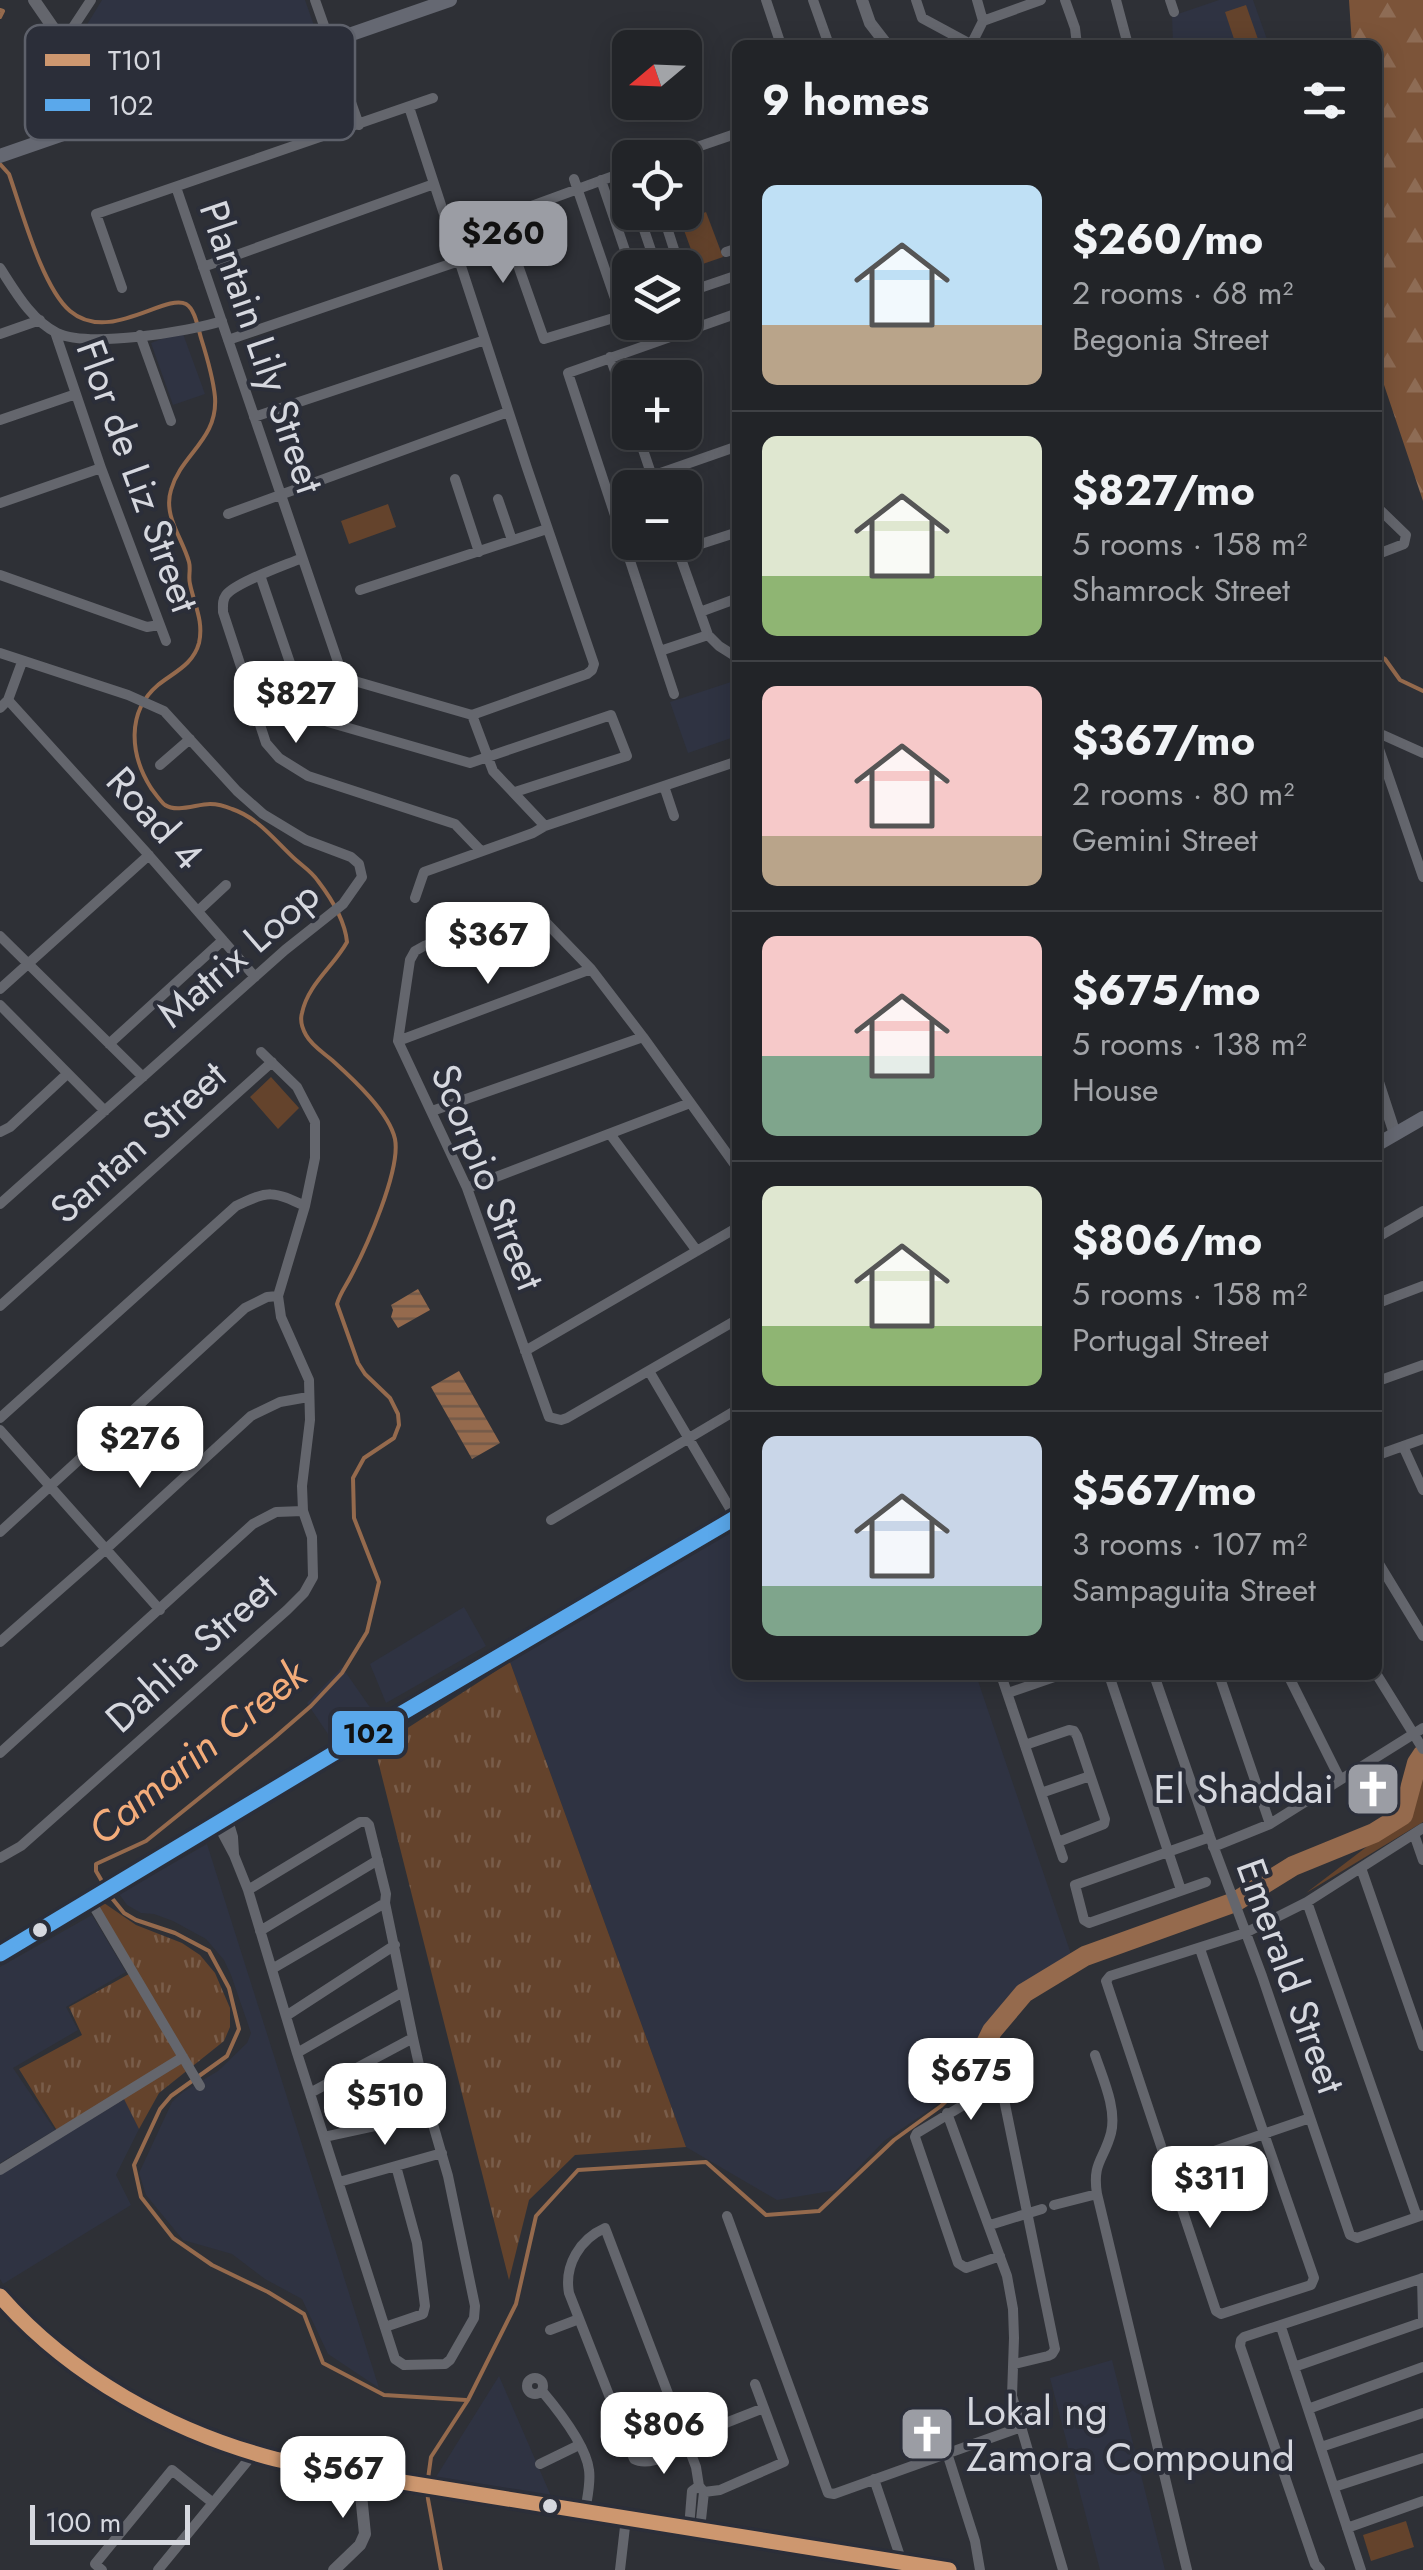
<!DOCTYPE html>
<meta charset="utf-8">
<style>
:root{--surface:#222428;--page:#2a2c30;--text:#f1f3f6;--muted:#a2a4a8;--line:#3f4145;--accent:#9b9da4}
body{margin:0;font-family:Jost,sans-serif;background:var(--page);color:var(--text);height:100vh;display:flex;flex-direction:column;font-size:38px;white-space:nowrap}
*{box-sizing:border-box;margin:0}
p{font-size:32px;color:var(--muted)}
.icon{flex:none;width:55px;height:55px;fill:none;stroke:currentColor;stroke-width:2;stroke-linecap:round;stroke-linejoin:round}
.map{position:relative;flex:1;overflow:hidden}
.side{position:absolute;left:732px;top:40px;width:650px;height:1640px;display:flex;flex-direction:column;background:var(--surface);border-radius:15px;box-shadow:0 5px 25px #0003,0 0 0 2px var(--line)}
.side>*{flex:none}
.needle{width:65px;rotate:251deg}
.buttons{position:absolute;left:612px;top:30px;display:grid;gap:20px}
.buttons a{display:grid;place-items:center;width:90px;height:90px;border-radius:15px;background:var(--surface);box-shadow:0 5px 25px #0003,0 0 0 2px var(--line);font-size:50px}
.scale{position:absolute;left:30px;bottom:25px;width:160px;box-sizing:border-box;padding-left:10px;border:5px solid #d6d8df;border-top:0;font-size:28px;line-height:35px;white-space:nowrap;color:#d6d8df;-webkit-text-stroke:8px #2b2e39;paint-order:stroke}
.price{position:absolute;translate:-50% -85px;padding:0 22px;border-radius:20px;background:#fff;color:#222;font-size:32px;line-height:65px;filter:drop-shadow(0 2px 5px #0008)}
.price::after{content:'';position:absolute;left:50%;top:60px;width:30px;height:22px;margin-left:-15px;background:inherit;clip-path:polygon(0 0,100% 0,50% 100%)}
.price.current{background:var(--accent);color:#111}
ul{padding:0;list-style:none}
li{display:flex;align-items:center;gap:30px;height:250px;padding:0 30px}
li+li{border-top:2px solid var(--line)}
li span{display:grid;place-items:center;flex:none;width:280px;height:200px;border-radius:15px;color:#555}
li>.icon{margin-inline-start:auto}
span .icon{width:120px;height:120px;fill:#fffc;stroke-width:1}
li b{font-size:42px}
h2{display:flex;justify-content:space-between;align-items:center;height:120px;padding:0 30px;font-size:42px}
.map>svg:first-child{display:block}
</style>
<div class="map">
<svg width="1423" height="2570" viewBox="0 0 1423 2570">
<defs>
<pattern id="grass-tufts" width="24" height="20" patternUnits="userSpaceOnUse" patternTransform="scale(2.5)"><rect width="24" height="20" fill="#64432c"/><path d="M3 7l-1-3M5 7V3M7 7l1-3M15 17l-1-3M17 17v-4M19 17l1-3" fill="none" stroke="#795d4a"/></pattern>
<pattern id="forest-firs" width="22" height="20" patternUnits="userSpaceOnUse" patternTransform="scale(2.5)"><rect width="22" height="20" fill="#7c5439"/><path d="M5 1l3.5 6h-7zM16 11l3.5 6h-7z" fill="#8e6c55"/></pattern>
<pattern id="water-rules" width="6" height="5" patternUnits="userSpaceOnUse" patternTransform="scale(2.5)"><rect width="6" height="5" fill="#956a4d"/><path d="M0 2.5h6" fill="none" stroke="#735a49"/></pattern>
</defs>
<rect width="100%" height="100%" fill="#2e3036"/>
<path fill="#2f3342" d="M102 0H305L317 34 117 104 77 41Z
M1219 0H1253L1269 45H1173L1172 16Z
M182 331 205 394 173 405 151 343Z
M737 680V736L688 753 670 702Z
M737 1526 738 1675H976L1072 1957 1005 1999 961 2084 941 2102 884 2141 837 2190 777 2200 686 2147 510 1662Z
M464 1607 486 1646 386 1703 370 1664Z
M342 1667 376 1716 332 1740 307 1703Z
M207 1844 379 2388 328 2354 302 2299 265 2279 232 2254 183 2240 146 2195 139 2173 172 2102 183 2092 218 2071 247 2043 251 2033 231 1975 224 1960 206 1939 173 1921 154 1914 141 1913 127 1905 119 1894Z
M92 1915 126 1972 66 2007 78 2030 13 2068 55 2130 0 2163V1967Z
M124 2098 139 2129 116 2175 131 2205 3 2284 0 2279V2174Z
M1112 2360 1165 2570H1100L1050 2378Z
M499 2376 551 2496 436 2477Z"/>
<path fill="url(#grass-tufts)" d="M510 1662 686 2147 575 2155 529 2200 509 2280 375 1749Z
M104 1903 136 1925 182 1943 200 1955 215 1973 230 2008V2027L224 2041 159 2093 139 2129 124 2099 61 2137 19 2069 82 2035 69 2007 129 1974 93 1911Z"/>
<path fill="url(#forest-firs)" d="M1349 0H1423V501L1378 367V45H1352Z"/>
<path fill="#64432c" d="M1246 5 1259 42 1250 45H1236L1225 12Z
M706 212 723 257 697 266 681 222Z
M388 504 396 527 349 544 341 521Z
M271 1077 299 1108 278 1129 250 1097Z
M1423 1762V1822L1306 1893 1407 1816 1416 1778Z
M401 2087 406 2112 361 2122 356 2097Z
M1406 2521 1414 2547 1371 2561 1363 2535Z"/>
<path fill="url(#water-rules)" d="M418 1289 430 1310 398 1328 391 1317 393 1310 391 1305Z
M459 1371 500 1443 472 1459 431 1387Z"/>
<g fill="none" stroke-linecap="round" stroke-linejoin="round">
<path stroke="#956a4d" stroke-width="4" d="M0 10 3 11 0 17
M0 164 9 174C22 211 42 287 70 311 109 344 165 293 186 304 195 309 198 328 201 338 207 357 213 377 215 397 218 440 181 454 171 490 163 516 182 537 189 562 191 569 188 577 190 584 194 604 204 621 199 643 193 665 174 672 158 685 126 712 130 755 151 788 154 792 161 802 165 805 177 813 197 804 210 804 217 804 225 806 232 809 259 818 276 842 296 860 304 867 312 872 318 881 331 898 345 921 347 942 334 966 308 984 302 1013 300 1020 302 1028 306 1035 312 1046 324 1053 333 1061 353 1079 389 1112 395 1139 401 1170 366 1248 351 1276 346 1286 340 1293 337 1304L358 1363 365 1374 390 1398 398 1414 399 1425 394 1438 364 1458 353 1478 354 1518 379 1582 367 1632 342 1673 311 1706 274 1738 146 1841 96 1864V1871L103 1883
M1378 655 1385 659 1400 680 1423 691
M111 1897 124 1913 136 1920 175 1933 209 1951 229 1988 239 2029 227 2056 171 2096 160 2109 134 2165 141 2197 173 2238 212 2265 268 2292 304 2314 323 2363 384 2395 466 2400
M441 2570 428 2499 427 2486 431 2457 468 2400 516 2304 536 2216 578 2170 706 2162 766 2215 819 2211 894 2140 941 2106 968 2080"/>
<path stroke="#956a4d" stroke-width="20" d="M968 2080 992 2031 1024 1993 1085 1956 1235 1902 1293 1866 1374 1833 1403 1815 1417 1763 1423 1754"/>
<path stroke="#64666d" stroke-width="10" d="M315 0 359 125
M766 0 781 45
M813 0 829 45
M916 0 922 18 972 45
M977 0 983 21
M1065 0 1075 28 1077 45
M1116 0 1128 45
M1170 0 1174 12
M64 41 91 0
M971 45 983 21 1041 0
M409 107 527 468 594 664 592 670 587 674 472 715
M665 158 738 133
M630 170 501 217 544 339 630 313
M624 172 630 190
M574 179 621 316
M601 180 631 268
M176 187 340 668 351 680 472 715
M638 212 657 268
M662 212 680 268
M726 252 738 248
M203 267 434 184
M0 268C15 291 31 320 57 333 88 348 188 332 222 321
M122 288 96 214 433 98
M685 293 738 275
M55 332 101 468 166 641
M0 334 40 320
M140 335 171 421
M228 340 459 261
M610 357 630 413
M254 417 485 340
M0 420 76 394
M637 432 656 488
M652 476 738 446
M455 479 479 552
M498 499 512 540
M0 503 101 468
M1378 508 1406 535 1404 544 1378 554
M228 514 508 412
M675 542 708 635 719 646 738 658
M679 551 738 532
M302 558C286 565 236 582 226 595 222 601 223 605 223 612L266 743 279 758 308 776 455 824 481 851
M0 575 141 625 147 627 159 625
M260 575 301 695 312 712 328 722 470 763 611 715 627 756 515 792
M360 590 547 529
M700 612 738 598
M660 651 708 635
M0 653 128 695 164 711 237 791 263 814 306 840 351 857 359 864 362 877 343 904 285 950 0 1204
M674 694 568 373 738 313
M8 700 146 852 255 977
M0 708 8 700 22 662
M472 715 493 771 545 826
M1378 736 1383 735 1423 753
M1378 746 1423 877
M160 765 190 739
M664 786 674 816
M415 898 424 872 533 833 545 826 738 761
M198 911 226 885
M0 936 143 1077
M0 989 149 855
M0 1005 105 1111
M398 1041 591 969
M109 1044 223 940
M432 1111 643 1037
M0 1132 10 1127 67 1074
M610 1134 697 1251
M738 1169 643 1037 591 969 533 909 424 946 415 951 410 960 398 1041 467 1188 549 1417 561 1420 567 1418 738 1319
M467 1188 690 1103
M1378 1237 1423 1211
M1378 1303 1423 1286
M0 1306 272 1062
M525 1351 738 1227
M649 1371 735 1517
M1378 1381 1423 1365
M0 1418 236 1206C268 1190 274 1191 305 1206
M0 1430 160 1610
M1403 1446 1423 1490
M1378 1455 1423 1439
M551 1520 738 1409
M0 1532 245 1308 267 1297 278 1296
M1378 1562 1423 1636
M0 1642 106 1549 251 1416 280 1402 308 1397
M1001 1675 1063 1858
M1109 1675 1181 1890
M1154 1675 1210 1837 1262 1976 1350 2235 1357 2238 1423 2215
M1219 1675 1270 1824
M1288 1675 1340 1779
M1377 1675 1423 1749
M1008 1693 1060 1675
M1025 1745 1069 1730 1074 1731 1077 1736 1105 1819 1104 1824 1058 1842
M0 1753 253 1524 276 1512 303 1511
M1041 1793 1090 1776
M227 1817 233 1837 234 1854
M217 1823 234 1855 248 1890 297 2053 395 2359 404 2365 445 2364 450 2360 474 2318 475 2306 448 2176 430 2114 413 2038 385 1903 386 1894 369 1825 366 1822H360L248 1890
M1414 1834 1423 1860
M1213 1847 1270 1824 1423 1728
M0 1858 21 1846 287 1610 304 1593 313 1577 312 1537 303 1511 302 1486 310 1420 309 1380 281 1317 278 1296 305 1206 315 1158V1122L297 1087 261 1052
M1361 1868 1423 2046
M1206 1882 1089 1923 1084 1920 1075 1885 1210 1837
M90 1900 200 2086
M1307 1902 1417 2217
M260 1931 378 1860
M1200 1949 1314 2278 1311 2285 1221 2314 1216 2311 1106 1981 1110 1976 1245 1933 1307 1902 1423 1828
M272 1969 385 1903
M286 2016 395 1945
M297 2053 403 1992
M1095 2055C1103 2079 1117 2109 1111 2133 1104 2160 1092 2162 1097 2194L1187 2570
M998 2070 1055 2349 1052 2354 1048 2356 1014 2364
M310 2093 413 2038
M947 2113 1007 2276 1013 2309 1014 2338 1012 2396 1063 2570
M324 2137 430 2114
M1168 2167 1310 2118
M0 2170 183 2057
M339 2182 442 2153
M1054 2205 1097 2194
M727 2216 828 2493 834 2494 1021 2427
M990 2225 1042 2209
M1000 2256 966 2268 958 2263 915 2137 917 2133 1000 2083
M1422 2278 1423 2320
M385 2327 423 2314 425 2306 417 2243 396 2166
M1281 2327 1361 2570
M550 2330 579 2319
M1294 2367 1423 2322
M527 2386a8 8 0 1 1 16 0a8 8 0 1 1-16 0Z
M542 2391C558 2410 586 2445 589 2470 591 2483 587 2498 585 2512
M1308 2409 1423 2367
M718 2426 764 2408
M688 2447C672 2453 649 2467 634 2459L569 2293C564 2265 580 2239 605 2228L696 2467 699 2486 704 2492 700 2529
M1321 2447 1423 2413
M947 2453 975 2541 980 2570
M540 2464 579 2445
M874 2479 902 2562
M1334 2487 1423 2458
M704 2492 720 2490 784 2462 755 2384
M689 2528 692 2491 699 2486
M1347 2528 1423 2501
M102 2570 95 2564 172 2470 213 2503
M158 2570 254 2453
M620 2570 626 2518
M1320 2570 1315 2564 1240 2346 1241 2340 1244 2337 1423 2278"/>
<path stroke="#64666d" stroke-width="12" d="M34 0 114 116
M862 0 870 23 887 45
M1378 1082 1395 1134
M334 2570 360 2545 365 2534 359 2475"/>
<path stroke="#656872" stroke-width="14" d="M0 156 450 0
M1378 1144 1423 1118
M0 1954 346 1746 738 1516
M0 2296C53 2362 119 2398 195 2430 224 2442 253 2454 283 2461 308 2467 334 2470 359 2475L949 2570"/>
<g stroke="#2b2e39" stroke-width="22">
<path id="bus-1" d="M0 2296C70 2376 172 2432 275 2459 303 2466 331 2470 359 2475L949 2570"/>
</g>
<g stroke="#2b2e39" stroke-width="22">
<path id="bus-2" d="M0 1954 346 1746 738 1516"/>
</g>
<use href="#bus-1" stroke="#cd976f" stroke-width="15"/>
<use href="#bus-2" stroke="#5aa8eb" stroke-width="15"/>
</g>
<defs>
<g id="church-square" transform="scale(2.875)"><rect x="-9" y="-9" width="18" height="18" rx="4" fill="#9b9da4" stroke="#2b2e39"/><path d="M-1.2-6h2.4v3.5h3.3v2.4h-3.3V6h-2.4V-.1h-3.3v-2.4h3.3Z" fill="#fff"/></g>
</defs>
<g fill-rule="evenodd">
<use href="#church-square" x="1373" y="1789"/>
<use href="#church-square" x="927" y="2434"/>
</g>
<g fill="#d6d8df" stroke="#2b2e39" stroke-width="4">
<circle cx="40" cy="1930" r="9"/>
<circle cx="550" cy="2506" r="9"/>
</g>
<g text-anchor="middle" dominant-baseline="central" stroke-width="8" stroke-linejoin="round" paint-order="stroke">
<g font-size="40" fill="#d6d8df" stroke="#2b2e39">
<text transform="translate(262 347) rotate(71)">Plantain Lily Street</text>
<text transform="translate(138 476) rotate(70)">Flor de Liz Street</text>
<text transform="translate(155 818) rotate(48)">Road 4</text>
<text transform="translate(238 954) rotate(-41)">Matrix Loop</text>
<text transform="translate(138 1142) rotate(-42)">Santan Street</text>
<text transform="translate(488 1177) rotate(68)">Scorpio Street</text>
<text transform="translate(191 1653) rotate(-42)">Dahlia Street</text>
<text transform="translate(1291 1976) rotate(70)">Emerald Street</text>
</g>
<g font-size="40" fill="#d6d8df" stroke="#2b2e39" text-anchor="end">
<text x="1334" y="1789">El Shaddai</text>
<text x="966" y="2411" text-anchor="start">Lokal ng<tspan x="966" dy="46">Zamora Compound</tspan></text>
</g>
<g font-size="42" font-style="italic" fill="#f3ac7a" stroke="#2b2e39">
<text transform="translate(197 1752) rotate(-39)">Camarin Creek</text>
</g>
</g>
<rect x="25" y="25" width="330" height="115" rx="15" fill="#2b2e39" stroke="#5e616b" stroke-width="2.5"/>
<rect x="45" y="54" width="45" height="12" fill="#cd976f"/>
<rect x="45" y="99" width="45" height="12" fill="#5aa8eb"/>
<g font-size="28" fill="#d6d8df">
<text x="108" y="70">T101</text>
<text x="108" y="115">102</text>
</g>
<rect stroke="#2b2e39" stroke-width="4" x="330" y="1709" width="76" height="48" rx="10" fill="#5aa8eb"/>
<g font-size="28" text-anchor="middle" font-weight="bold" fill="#111">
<text x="368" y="1743">102</text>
</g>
</svg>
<div class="buttons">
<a><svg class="needle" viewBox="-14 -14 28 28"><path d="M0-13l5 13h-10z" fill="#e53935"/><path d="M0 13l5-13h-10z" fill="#a2a4a8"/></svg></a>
<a><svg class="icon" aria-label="locate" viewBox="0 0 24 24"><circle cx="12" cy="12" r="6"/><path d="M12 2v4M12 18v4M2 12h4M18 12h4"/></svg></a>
<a><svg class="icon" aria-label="layers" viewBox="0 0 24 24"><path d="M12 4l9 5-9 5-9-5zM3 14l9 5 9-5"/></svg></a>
<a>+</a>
<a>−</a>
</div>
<div class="scale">100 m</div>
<b class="price current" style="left:503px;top:286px">$260</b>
<b class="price" style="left:296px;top:746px">$827</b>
<b class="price" style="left:488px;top:987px">$367</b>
<b class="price" style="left:140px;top:1491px">$276</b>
<b class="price" style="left:971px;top:2123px">$675</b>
<b class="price" style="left:385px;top:2148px">$510</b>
<b class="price" style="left:1210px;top:2231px">$311</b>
<b class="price" style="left:664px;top:2477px">$806</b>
<b class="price" style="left:343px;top:2521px">$567</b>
<section class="side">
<h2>9 homes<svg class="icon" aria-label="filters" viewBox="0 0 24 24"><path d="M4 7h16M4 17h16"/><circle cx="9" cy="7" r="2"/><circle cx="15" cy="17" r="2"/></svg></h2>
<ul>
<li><span style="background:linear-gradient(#bfe0f5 70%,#b9a48a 0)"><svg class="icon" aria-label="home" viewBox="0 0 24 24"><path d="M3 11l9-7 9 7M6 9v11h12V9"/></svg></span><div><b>$260/mo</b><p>2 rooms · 68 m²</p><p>Begonia Street</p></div></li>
<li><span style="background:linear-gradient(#dfe7d0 70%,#8fb573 0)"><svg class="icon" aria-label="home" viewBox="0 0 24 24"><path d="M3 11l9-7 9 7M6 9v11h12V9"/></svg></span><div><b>$827/mo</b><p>5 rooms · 158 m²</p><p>Shamrock Street</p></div></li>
<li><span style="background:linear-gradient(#f6c9c9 75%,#b9a48a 0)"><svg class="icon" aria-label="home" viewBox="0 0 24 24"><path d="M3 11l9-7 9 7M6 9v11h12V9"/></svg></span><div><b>$367/mo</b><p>2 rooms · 80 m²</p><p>Gemini Street</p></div></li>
<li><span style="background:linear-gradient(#f6c9c9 60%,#7fa58c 0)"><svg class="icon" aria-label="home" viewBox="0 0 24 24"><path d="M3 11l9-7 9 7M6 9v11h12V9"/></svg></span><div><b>$675/mo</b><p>5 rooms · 138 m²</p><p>House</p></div></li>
<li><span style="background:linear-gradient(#dfe7d0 70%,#8fb573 0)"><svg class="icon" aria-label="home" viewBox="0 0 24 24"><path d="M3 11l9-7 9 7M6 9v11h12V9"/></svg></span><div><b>$806/mo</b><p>5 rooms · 158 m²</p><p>Portugal Street</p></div></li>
<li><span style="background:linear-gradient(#c9d6e8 75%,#7fa58c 0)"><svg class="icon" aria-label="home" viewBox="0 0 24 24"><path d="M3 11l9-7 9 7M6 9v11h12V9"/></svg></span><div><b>$567/mo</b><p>3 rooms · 107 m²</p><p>Sampaguita Street</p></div></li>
</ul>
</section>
</div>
